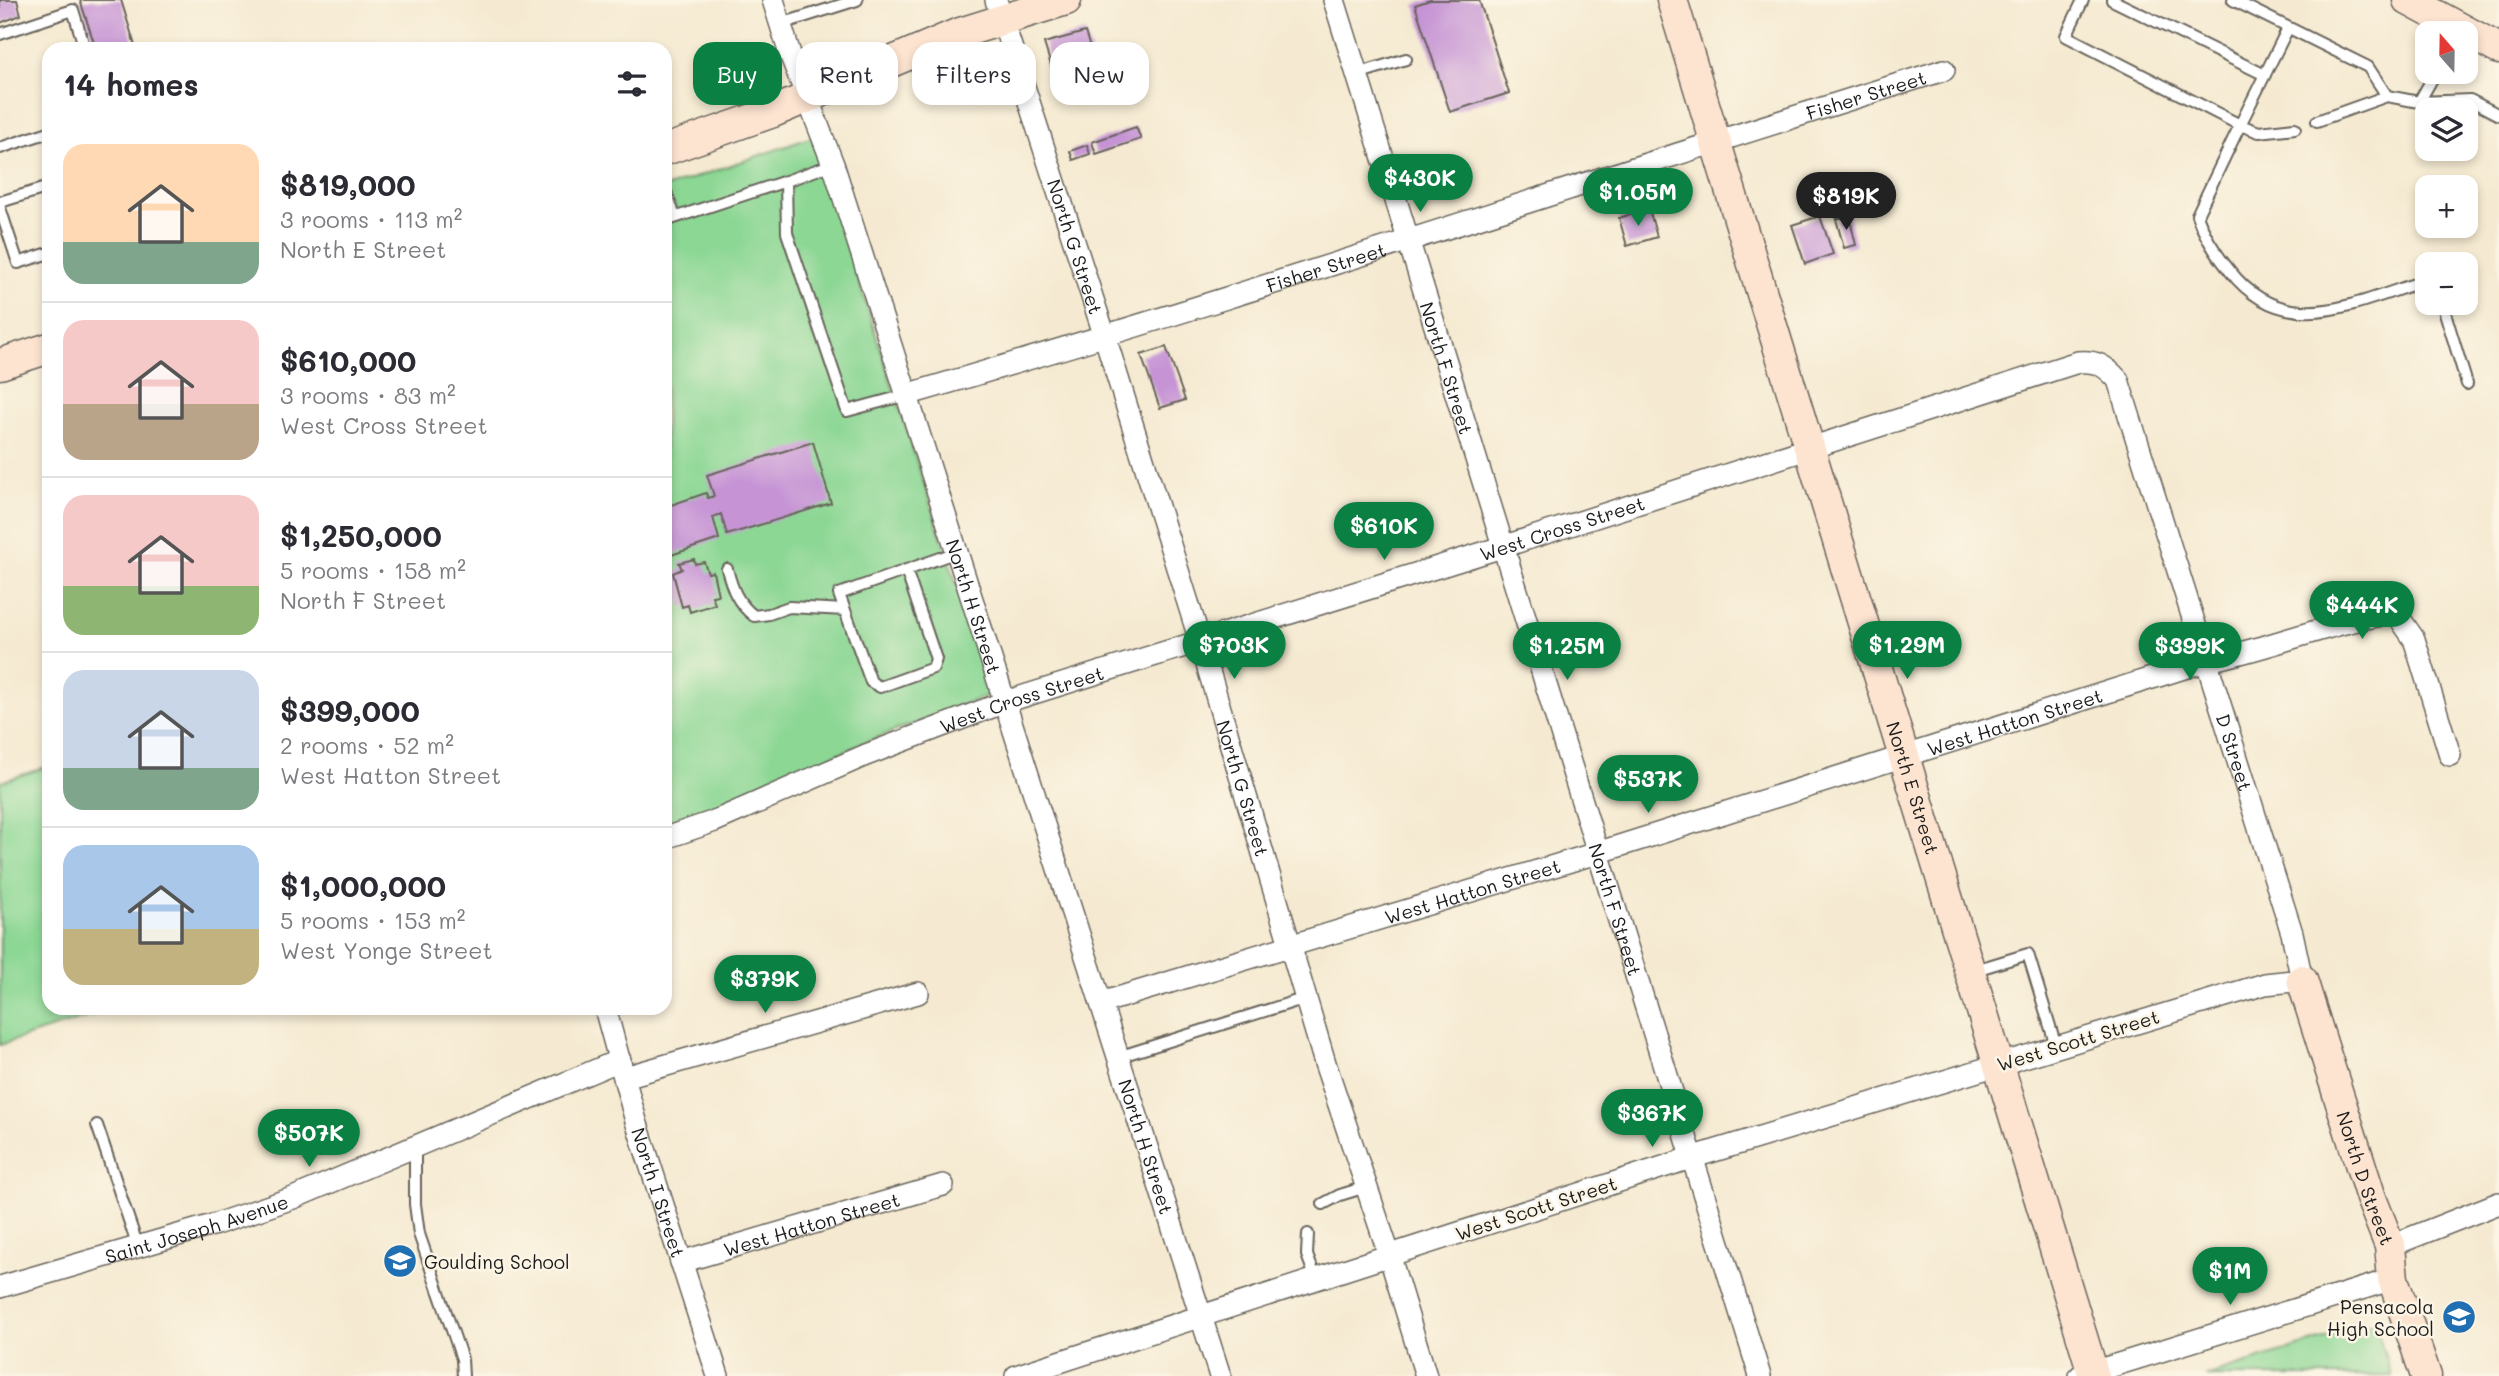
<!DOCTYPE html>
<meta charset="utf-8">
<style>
:root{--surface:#fff;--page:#f7f7f7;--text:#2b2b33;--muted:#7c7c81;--line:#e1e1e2;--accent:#0b8043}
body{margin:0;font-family:Mali,sans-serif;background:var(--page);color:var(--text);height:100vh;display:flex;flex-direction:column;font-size:26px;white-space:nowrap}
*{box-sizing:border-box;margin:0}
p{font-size:23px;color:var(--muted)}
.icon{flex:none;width:38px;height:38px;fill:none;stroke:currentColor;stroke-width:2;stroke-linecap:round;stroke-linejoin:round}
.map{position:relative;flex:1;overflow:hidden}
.panel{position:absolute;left:42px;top:42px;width:630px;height:973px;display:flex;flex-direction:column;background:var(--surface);border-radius:21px;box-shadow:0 4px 10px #0003}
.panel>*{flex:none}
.guide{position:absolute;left:693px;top:42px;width:665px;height:63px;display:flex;gap:14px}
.needle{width:46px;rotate:340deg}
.tools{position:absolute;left:2415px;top:21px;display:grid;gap:14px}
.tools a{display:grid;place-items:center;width:63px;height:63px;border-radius:14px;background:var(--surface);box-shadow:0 4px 10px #0003;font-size:35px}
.price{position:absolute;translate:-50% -60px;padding:0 16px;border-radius:24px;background:var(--accent);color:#fff;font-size:23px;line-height:46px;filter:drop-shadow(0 2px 4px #0008)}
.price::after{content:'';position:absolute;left:50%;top:42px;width:21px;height:16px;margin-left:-10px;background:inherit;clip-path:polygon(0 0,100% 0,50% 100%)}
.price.selected{background:#222;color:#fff}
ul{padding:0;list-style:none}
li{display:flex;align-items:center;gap:21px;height:175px;padding:0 21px}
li+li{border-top:2px solid var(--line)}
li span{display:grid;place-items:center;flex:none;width:196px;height:140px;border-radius:21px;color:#555}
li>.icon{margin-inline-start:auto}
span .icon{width:84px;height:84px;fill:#fffc;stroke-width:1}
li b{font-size:30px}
h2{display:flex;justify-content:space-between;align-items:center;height:84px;padding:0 21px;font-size:30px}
.tag{padding:0 24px;border-radius:21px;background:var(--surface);box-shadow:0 4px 10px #0003;font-size:24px;line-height:63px}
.tag.selected{background:var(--accent);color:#fff}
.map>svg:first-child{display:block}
</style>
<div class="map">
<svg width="2499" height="1376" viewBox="0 0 2499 1376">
<rect width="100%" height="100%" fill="#fcf5e5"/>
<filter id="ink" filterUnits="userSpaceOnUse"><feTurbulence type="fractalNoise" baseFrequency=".0143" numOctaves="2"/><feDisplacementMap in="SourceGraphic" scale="14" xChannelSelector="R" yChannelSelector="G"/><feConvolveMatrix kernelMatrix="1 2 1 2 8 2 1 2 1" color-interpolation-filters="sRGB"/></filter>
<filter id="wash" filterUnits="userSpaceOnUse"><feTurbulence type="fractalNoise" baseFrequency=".00686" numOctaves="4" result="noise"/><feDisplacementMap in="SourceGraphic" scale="28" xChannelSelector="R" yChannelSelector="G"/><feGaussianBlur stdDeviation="1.57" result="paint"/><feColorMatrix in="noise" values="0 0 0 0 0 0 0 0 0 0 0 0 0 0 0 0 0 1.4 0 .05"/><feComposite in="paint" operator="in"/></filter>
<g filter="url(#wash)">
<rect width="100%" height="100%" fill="#f5ead1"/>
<path fill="#8cd794" stroke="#547a58" stroke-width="2" d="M812 137 992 694 861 744 711 810 665 825V188Z
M49 766V1008H116L0 1045V782Z
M2375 1323 2392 1376H2205Z"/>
<g id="blocks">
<path fill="#c694d5" d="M0 0H17L21 15 0 23Z
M80 0H121L136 49H96Z
M1430 0H1479L1509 93 1450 112 1415 5Z
M1085 32 1094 60 1053 72 1044 43Z
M1136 127 1141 139 1096 154 1092 142Z
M1087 145 1090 154 1073 160 1070 151Z
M1649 209 1657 237 1627 246 1619 218Z
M1820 216 1833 254 1805 264 1792 225Z
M1849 216 1856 245 1844 248 1836 219Z
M1166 347 1185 400 1160 408 1141 355Z
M813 442 831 503 727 535 721 514 713 517 719 539 665 557V507L706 493 708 498 714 496 707 475Z
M694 559 695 564 704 562 708 573 713 572 718 595 712 596 715 604 690 612 688 605 682 607 673 573 682 569 679 563Z"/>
</g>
</g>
<g filter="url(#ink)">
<use href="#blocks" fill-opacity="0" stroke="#68645b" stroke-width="2"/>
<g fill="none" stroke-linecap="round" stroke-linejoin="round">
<g stroke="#68645b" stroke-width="14">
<path id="lane" d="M2083 0 2066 36 2240 125 2288 28
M2112 0 2265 75
M2233 0 2368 67 2387 96 2419 102 2470 100 2499 115
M781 24 857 0
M0 34 73 10 85 49
M1357 74 1406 59
M2419 102 2436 72
M2317 121 2387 96
M2295 128 2259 132 2240 125 2197 215C2204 236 2216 254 2230 271 2286 342 2356 302 2427 280
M0 148 49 132
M833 164 786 181 787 233 847 411 906 395
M665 189 675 217
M0 202 49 187
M0 208 18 263 49 253
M665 221 786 181
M2442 303 2467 384
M727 569C732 588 737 603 754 616L769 614 789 607 845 610
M906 570 936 659 933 668 880 687 871 682 839 594 957 552
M1972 971 2028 954 2056 1046
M1118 1057 1306 998
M97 1125 138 1247
M415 1147V1204L419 1234 462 1359 463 1376
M1323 1204 1340 1195 1366 1187
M1308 1234 1307 1255 1316 1279"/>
</g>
<g stroke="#68645b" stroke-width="24">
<g id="street">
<path id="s1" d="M773 0 789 51 833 164 1220 1376"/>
<path id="s2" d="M996 0 1105 337 1200 641 1325 1063 1389 1254 1426 1376"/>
<path id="s3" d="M1334 0C1474 459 1620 917 1760 1376"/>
<path id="s4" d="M906 395C1254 294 1598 177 1944 70"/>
<path id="s5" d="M665 838 715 821 866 755 1005 702 1502 547 2078 362C2096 360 2106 366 2118 380L2292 933 2302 980 2265 984 1694 1157 1016 1376"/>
<path id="s6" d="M1101 1003 1600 852 2206 661C2270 649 2331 621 2396 613L2414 639 2450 755"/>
<path id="s7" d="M605 1008 636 1121 718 1376"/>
<path d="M625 1077 918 993"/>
<path d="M2390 1246 2499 1203"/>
<path id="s8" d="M681 1262 943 1185"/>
<path id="s9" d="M0 1287 216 1224 293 1198 620 1060"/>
<path d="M2080 1376 2393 1279"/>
</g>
</g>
<g stroke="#68645b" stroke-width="33">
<g id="secondary">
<path id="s10" d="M1672 0 2094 1376"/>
<path d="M2408 0 2499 49"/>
<path d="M665 150 773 112 957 34 1066 0"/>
<path d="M0 364 49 348"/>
<path id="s11" d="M2302 980 2371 1198 2390 1246 2393 1279 2426 1376"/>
</g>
</g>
<use href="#lane" stroke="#fff" stroke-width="10"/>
<use href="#street" stroke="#fff" stroke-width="21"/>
<use href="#secondary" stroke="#fde4d1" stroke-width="30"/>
</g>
</g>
<defs>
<g id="school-disc" transform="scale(1.75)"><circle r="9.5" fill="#1f6fb2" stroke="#fcf5e5"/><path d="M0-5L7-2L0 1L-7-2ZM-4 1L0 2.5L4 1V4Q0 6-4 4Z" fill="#fff"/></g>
</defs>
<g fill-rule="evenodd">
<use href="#school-disc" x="400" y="1261"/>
<use href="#school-disc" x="2459" y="1317"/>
</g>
<g text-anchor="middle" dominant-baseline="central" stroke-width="5" stroke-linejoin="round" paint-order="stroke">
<g font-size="19" fill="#1c1c1c" stroke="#fcf5e5">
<text stroke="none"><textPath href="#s4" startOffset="1006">Fisher Street</textPath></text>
<text stroke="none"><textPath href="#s2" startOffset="259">North G Street</textPath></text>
<text stroke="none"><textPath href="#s4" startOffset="439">Fisher Street</textPath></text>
<text stroke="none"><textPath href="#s3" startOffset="385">North F Street</textPath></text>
<text stroke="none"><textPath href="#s5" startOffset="950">West Cross Street</textPath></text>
<text stroke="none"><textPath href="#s1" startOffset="639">North H Street</textPath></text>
<text stroke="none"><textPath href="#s5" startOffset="383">West Cross Street</textPath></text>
<text stroke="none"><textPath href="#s6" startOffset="956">West Hatton Street</textPath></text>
<text stroke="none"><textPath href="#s5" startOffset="1928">D Street</textPath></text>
<text stroke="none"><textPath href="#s2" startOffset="826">North G Street</textPath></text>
<text stroke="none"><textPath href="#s10" startOffset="824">North E Street</textPath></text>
<text stroke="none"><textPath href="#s6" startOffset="388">West Hatton Street</textPath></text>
<text stroke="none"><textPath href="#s3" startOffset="952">North F Street</textPath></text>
<text transform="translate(2078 1040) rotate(-17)">West Scott Street</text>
<text stroke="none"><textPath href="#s1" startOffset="1206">North H Street</textPath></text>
<text stroke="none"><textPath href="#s11" startOffset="208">North D Street</textPath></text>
<text stroke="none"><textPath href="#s7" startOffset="192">North I Street</textPath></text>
<text transform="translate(1536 1208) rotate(-18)">West Scott Street</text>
<text stroke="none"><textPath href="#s8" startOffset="136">West Hatton Street</textPath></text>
<text stroke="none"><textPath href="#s9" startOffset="205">Saint Joseph Avenue</textPath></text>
</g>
<g font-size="19" fill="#1c1c1c" stroke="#fcf5e5" text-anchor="start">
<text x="424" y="1261">Goulding School</text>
<text x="2434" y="1306" text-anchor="end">Pensacola<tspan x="2434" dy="22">High School</tspan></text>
</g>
</g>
</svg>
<div class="tools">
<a><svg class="needle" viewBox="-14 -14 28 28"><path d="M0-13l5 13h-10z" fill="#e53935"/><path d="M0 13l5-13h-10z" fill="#7c7c81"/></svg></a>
<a><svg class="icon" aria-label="layers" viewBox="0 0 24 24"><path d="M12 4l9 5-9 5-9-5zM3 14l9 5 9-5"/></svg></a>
<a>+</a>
<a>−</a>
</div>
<b class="price" style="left:1420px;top:214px">$430K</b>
<b class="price" style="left:1638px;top:228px">$1.05M</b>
<b class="price selected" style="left:1846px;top:232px">$819K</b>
<b class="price" style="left:1384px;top:562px">$610K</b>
<b class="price" style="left:2362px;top:641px">$444K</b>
<b class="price" style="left:1234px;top:681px">$703K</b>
<b class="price" style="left:1907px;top:681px">$1.29M</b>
<b class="price" style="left:1567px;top:682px">$1.25M</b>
<b class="price" style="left:2190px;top:682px">$399K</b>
<b class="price" style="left:1648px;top:815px">$537K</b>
<b class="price" style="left:765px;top:1015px">$379K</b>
<b class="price" style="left:1652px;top:1149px">$367K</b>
<b class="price" style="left:309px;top:1169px">$507K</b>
<b class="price" style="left:2230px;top:1307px">$1M</b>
<div class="guide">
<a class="tag selected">Buy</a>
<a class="tag">Rent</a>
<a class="tag">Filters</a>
<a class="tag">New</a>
</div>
<section class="panel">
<h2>14 homes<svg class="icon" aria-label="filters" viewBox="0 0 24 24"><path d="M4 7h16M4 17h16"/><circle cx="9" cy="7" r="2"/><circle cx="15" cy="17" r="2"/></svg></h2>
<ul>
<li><span style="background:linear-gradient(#ffd9b3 70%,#7fa58c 0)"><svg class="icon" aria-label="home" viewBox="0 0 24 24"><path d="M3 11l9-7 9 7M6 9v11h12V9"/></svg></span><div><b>$819,000</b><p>3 rooms · 113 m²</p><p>North E Street</p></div></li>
<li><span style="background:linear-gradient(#f6c9c9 60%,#b9a48a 0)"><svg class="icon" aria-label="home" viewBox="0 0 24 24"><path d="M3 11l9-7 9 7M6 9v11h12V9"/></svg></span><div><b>$610,000</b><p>3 rooms · 83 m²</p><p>West Cross Street</p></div></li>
<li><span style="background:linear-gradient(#f6c9c9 65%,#8fb573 0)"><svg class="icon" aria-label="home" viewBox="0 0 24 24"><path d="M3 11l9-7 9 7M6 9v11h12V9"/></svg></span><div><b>$1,250,000</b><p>5 rooms · 158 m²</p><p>North F Street</p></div></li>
<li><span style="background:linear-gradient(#c9d6e8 70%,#7fa58c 0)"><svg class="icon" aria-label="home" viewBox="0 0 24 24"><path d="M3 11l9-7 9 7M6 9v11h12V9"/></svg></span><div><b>$399,000</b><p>2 rooms · 52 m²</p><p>West Hatton Street</p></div></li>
<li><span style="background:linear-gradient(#a9c7e8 60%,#c2b280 0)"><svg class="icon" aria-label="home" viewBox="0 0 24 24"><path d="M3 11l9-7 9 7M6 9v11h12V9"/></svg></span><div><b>$1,000,000</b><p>5 rooms · 153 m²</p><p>West Yonge Street</p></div></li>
</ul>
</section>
</div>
